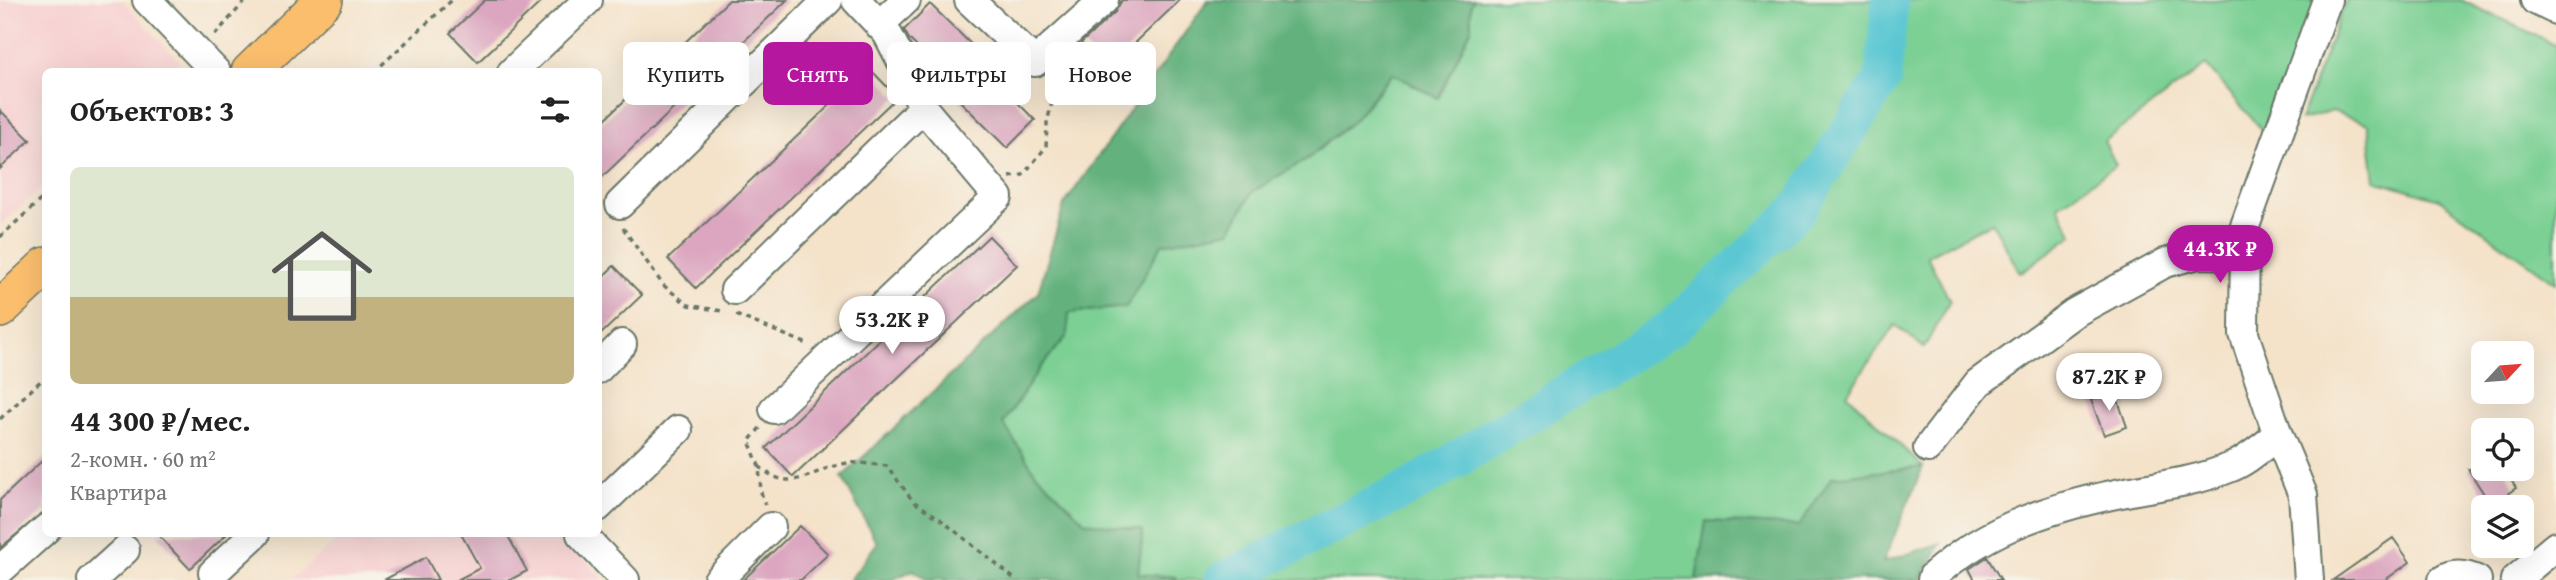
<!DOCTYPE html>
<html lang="ru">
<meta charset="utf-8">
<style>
:root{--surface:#fff;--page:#f2f2f2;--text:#222;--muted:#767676;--line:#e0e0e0;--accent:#b5179e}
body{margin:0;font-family:"Gentium Book Plus",serif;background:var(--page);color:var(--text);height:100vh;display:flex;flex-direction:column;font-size:26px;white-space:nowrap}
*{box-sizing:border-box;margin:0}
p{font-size:23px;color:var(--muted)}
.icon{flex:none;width:38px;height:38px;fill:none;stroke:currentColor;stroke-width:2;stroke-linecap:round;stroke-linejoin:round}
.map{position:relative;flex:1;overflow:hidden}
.side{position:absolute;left:42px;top:68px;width:560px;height:469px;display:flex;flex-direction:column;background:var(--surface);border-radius:10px;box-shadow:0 7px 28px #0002}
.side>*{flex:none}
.banner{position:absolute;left:623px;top:42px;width:665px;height:63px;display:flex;gap:14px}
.needle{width:46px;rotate:64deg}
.controls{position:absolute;left:2471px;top:341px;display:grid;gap:14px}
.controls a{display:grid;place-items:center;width:63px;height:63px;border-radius:10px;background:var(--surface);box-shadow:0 7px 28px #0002;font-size:35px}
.price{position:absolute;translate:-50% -60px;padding:0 16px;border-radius:24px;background:#fff;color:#222;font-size:23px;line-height:46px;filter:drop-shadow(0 2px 4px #0008)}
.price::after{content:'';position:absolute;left:50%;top:42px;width:21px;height:16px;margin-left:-10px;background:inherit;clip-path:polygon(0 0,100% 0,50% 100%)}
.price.active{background:var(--accent);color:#fff}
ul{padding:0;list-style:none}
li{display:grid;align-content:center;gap:14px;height:371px;padding:0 28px}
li+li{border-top:2px solid var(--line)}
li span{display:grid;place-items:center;height:217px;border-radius:10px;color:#555}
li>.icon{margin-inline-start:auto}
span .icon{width:126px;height:126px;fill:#fffc;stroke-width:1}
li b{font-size:30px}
h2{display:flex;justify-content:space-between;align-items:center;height:84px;padding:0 28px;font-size:30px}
.chip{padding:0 24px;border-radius:10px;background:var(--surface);box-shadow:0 7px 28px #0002;font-size:24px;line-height:63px}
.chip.active{background:var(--accent);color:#fff}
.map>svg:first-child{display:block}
</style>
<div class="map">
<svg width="2556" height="580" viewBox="0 0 2556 580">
<rect width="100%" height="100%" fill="#f7f3e8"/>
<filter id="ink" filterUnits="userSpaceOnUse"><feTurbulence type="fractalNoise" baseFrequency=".0143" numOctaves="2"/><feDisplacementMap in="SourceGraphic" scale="14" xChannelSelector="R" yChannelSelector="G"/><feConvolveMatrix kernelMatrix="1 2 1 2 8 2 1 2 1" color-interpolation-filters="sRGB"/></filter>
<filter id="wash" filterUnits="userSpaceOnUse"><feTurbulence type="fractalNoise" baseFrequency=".00686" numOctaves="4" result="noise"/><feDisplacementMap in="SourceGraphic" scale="28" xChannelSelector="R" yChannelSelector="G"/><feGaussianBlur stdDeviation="1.57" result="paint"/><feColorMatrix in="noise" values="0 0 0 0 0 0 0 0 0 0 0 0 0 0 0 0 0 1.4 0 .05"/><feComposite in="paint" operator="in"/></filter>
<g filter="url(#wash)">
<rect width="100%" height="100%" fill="#f4e2c9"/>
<path fill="#f7cfd0" d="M0 0H122L180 62 169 72H46L45 184 0 226Z
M344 534H562L604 580H291Z"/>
<path fill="#7bd094" stroke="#4d8664" stroke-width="2" d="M1474 0H2327L2265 134 2206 65 2104 141 2116 165 2058 206 2073 235 2020 273 1992 222 1927 256 1950 301 1924 348 1895 325 1847 394 1923 467 1832 477 1800 526 1707 521 1696 580H1177L1176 577 1138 574 1143 530 1085 522 1035 472 1003 424 1042 365 1067 336 1069 313 1126 306 1162 244 1230 231 1252 192 1309 158 1354 120 1393 73 1438 98 1471 29V4Z
M2346 0H2461L2556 45V283L2439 199 2375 180 2368 124 2332 111 2300 120Z"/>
<path fill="#64b27e" stroke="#427859" stroke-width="2" d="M1208 0H1474L1471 4V29L1438 98 1392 73 1354 120 1308 158 1252 192 1230 231 1162 244 1126 307 1069 313 1067 336 1042 365 1003 423 1035 472 1085 522 1143 530 1138 574 1176 577 1177 580H927L913 570 892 580H850L877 543 842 477 1038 293 1064 205Z
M1923 467 1883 562 1941 543 1920 580H1696L1706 521 1799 526 1832 477Z"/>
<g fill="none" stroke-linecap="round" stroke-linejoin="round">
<path stroke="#5bc7d3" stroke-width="37" d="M1223 580 1413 486 1671 328 1797 211 1883 78 1890 0"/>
</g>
<g id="blocks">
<path fill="#dca6c0" d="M485 0H543L478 62 450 33Z
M729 0H787L598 181V126Z
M1122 0H1180L1107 70 1081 43 1115 12Z
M930 4 985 58 979 64 1035 120 1007 148 951 92 957 87 909 39 904 30Z
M869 68 897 97 696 288 668 259Z
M0 110 30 140 0 169Z
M989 236 1017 265 793 477 766 448Z
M614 266 642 295 598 337V281Z
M2115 392 2127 427 2104 435 2091 400Z
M46 457V510L0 548V500Z
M2468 469H2504L2516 488 2491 505Z
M800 526 828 554 801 580H743Z
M157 534H227L190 569Z
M461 534H507L527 571 510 580H457L480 568Z
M2393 538 2410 562 2385 580H2333Z
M426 557 438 580H384Z
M1987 557 2001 580H1975L1969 569Z"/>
</g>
</g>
<g filter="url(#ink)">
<use href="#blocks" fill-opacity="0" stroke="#6a7768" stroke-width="2"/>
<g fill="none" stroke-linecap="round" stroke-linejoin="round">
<g stroke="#6a7768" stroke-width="32">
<path id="minor" d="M147 0 216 72
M969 0 1035 62 1104 0
M2535 0 2556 10
M879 25 906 0
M512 72 588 0
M620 204 828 0
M735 290 923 108
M598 369 622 344
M774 409 998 197 923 108 910 77 887 33 856 0
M1928 448 1978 383 2074 313 2165 263 2198 254 2245 255
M598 507 678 430
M581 534 625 580
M0 570 46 529
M213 573 255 534
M92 580 125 550
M718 580 771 527
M1932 580 1933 576C1989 526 2058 505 2131 491 2163 485 2198 481 2229 468 2246 462 2263 446 2278 435
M2309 580 2303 495 2278 435 2244 334 2245 226 2327 0
M2443 580C2453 573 2466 575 2477 580
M2515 580 2556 546"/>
</g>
<g stroke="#6a7768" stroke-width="40">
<path id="major" d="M250 72 324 0
M0 309 46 266"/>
</g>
<path stroke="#6a7768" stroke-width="3.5" stroke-dasharray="5 5" stroke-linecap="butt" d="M215 35 246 0
M374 72 452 0
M1010 177 1023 175 1046 147 1047 123 1051 106 1070 83 1063 69
M623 228 663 285 688 305 722 311
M0 237 46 195
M736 315 810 345
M0 419 46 376
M760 428 749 441 759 466 761 492 765 505
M759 466C793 497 811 468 848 463 860 462 875 465 887 466L913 501 940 519 1016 580"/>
<use href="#minor" stroke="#fff" stroke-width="28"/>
<use href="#major" stroke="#fabe6d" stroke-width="37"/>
</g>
</g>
</svg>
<div class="controls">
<a><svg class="needle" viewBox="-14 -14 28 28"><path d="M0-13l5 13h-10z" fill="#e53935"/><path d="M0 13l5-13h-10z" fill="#767676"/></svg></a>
<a><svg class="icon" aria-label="locate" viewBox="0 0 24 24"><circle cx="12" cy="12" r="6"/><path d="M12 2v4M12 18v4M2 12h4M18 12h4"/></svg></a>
<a><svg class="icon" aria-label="layers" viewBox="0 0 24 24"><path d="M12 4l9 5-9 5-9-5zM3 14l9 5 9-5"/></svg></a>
</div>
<b class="price active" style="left:2220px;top:285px">44.3K ₽</b>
<b class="price" style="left:892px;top:356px">53.2K ₽</b>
<b class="price" style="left:2109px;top:413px">87.2K ₽</b>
<div class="banner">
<a class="chip">Купить</a>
<a class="chip active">Снять</a>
<a class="chip">Фильтры</a>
<a class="chip">Новое</a>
</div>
<section class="side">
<h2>Объектов: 3<svg class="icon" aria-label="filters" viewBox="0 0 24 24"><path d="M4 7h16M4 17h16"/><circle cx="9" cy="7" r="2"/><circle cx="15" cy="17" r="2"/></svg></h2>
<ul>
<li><span style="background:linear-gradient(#dfe7d0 60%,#c2b280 0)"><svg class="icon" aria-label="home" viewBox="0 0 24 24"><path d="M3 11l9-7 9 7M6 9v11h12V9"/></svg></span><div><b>44 300 ₽/мес.</b><p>2-комн. · 60 m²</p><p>Квартира</p></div></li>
</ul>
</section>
</div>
